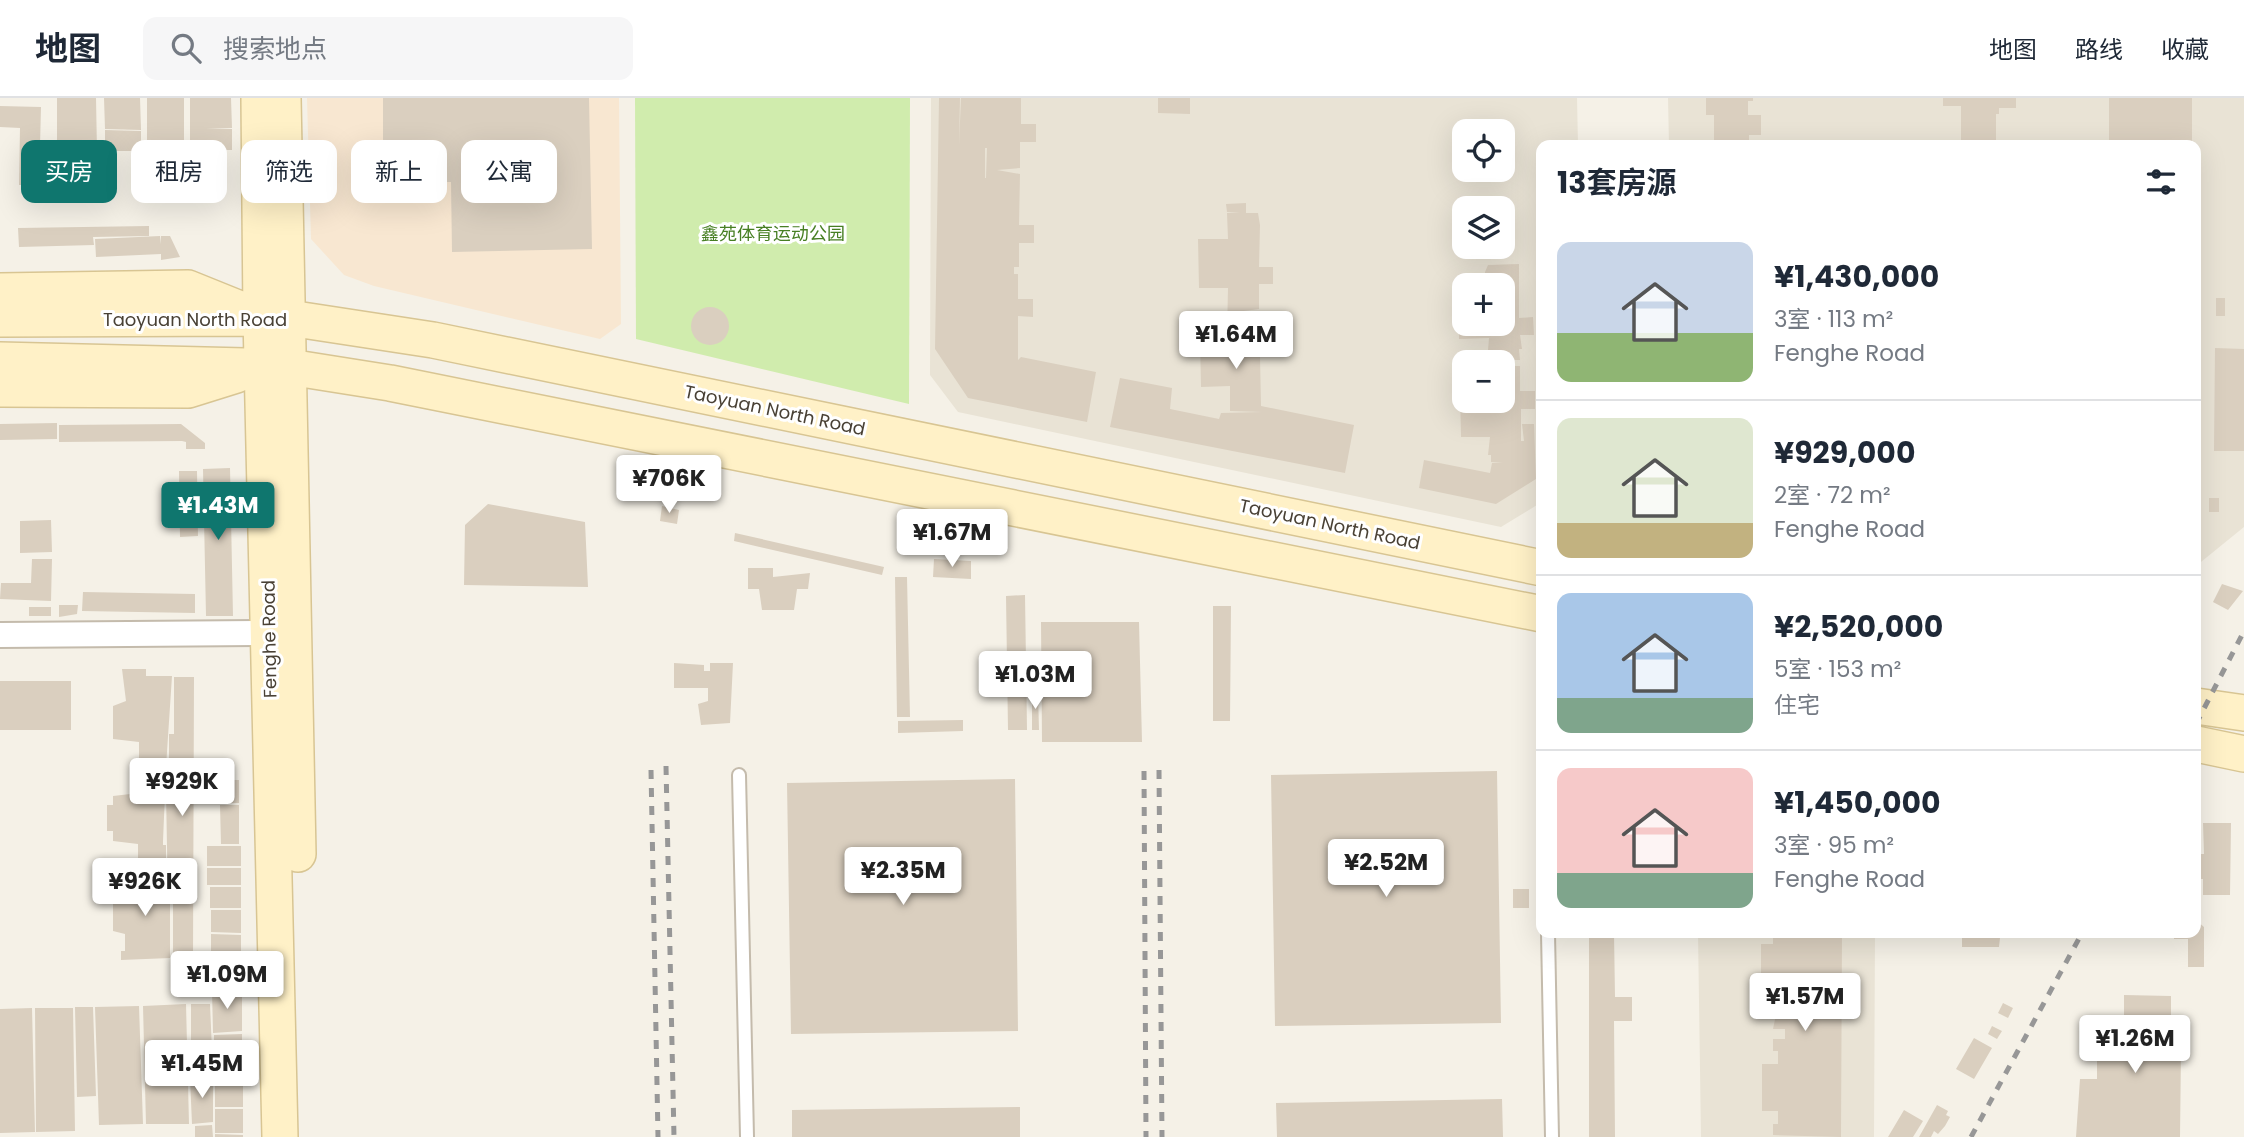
<!DOCTYPE html>
<html lang="zh">
<meta charset="utf-8">
<style>
:root{--surface:#fff;--page:#f6f6f7;--text:#1f2937;--muted:#747a83;--line:#e0e1e3;--accent:#0f766e}
body{margin:0;font-family:Poppins,"Noto Sans SC",sans-serif;background:var(--page);color:var(--text);height:100vh;display:flex;flex-direction:column;font-size:26px;white-space:nowrap}
*{box-sizing:border-box;margin:0}
p{font-size:23px;color:var(--muted)}
.icon{flex:none;width:38px;height:38px;fill:none;stroke:currentColor;stroke-width:2;stroke-linecap:round;stroke-linejoin:round}
.map{position:relative;flex:1;overflow:hidden}
.drawer{position:absolute;left:1536px;top:42px;width:665px;height:798px;display:flex;flex-direction:column;background:var(--surface);border-radius:14px;box-shadow:0 7px 28px #0002}
.drawer>*{flex:none}
.guide{position:absolute;left:21px;top:42px;width:665px;height:63px;display:flex;gap:14px}
.buttons{position:absolute;left:1452px;top:21px;display:grid;gap:14px}
.buttons a{display:grid;place-items:center;width:63px;height:63px;border-radius:14px;background:var(--surface);box-shadow:0 7px 28px #0002;font-size:35px}
.price{position:absolute;translate:-50% -60px;padding:0 16px;border-radius:7px;background:#fff;color:#222;font-size:23px;line-height:46px;filter:drop-shadow(0 2px 4px #0008)}
.price::after{content:'';position:absolute;left:50%;top:42px;width:21px;height:16px;margin-left:-10px;background:inherit;clip-path:polygon(0 0,100% 0,50% 100%)}
.price.selected{background:var(--accent);color:#fff}
ul{padding:0;list-style:none}
li{display:flex;align-items:center;gap:21px;height:175px;padding:0 21px}
li+li{border-top:2px solid var(--line)}
li span{display:grid;place-items:center;flex:none;width:196px;height:140px;border-radius:14px;color:#555}
li>.icon{margin-inline-start:auto}
span .icon{width:84px;height:84px;fill:#fffc;stroke-width:1}
li b{font-size:30px}
h2{display:flex;justify-content:space-between;align-items:center;height:84px;padding:0 21px;font-size:30px}
.tag{padding:0 24px;border-radius:14px;background:var(--surface);box-shadow:0 7px 28px #0002;font-size:24px;line-height:63px}
.tag.selected{background:var(--accent);color:#fff}
header{display:flex;align-items:center;gap:42px;box-sizing:border-box;height:98px;padding:0 35px;background:var(--surface);border-bottom:2px solid var(--line)}
header strong{font-size:33px}
nav{display:flex;gap:38px;margin-inline-start:auto;font-size:24px}
.search{width:490px;height:63px;background:var(--page);display:flex;align-items:center;gap:18px;box-sizing:border-box;padding:0 24px;border-radius:14px;color:var(--muted);font-size:26px}
.map>svg:first-child{display:block}
</style>
<header>
<strong>地图</strong>
<div class="search"><svg class="icon" aria-label="search" viewBox="0 0 24 24"><circle cx="10" cy="10" r="6"/><path d="M15 15l6 6"/></svg>搜索地点</div>
<nav><a>地图</a><a>路线</a><a>收藏</a></nav>
</header>
<div class="map">
<svg width="2244" height="1039" viewBox="0 0 2244 1039">
<rect width="100%" height="100%" fill="#f5f1e7"/>
<path fill="#e9e3d5" fill-rule="evenodd" d="M931 0H1577L1578 47H1542V404L1501 429 958 314 930 277ZM1465 33H1503V72H1465ZM1465 110H1503V149H1465ZM1465 187H1503V226H1465ZM1465 264H1503V303H1465Z
M1668 0H2244V429L2196 468V47H1669Z
M1698 835H1875L1874 1039H1701Z"/>
<path fill="#f8e7d1" d="M307 0H619L621 226 600 241 374 188 344 177 311 141Z"/>
<path fill="#d0ecad" d="M635 0H910L909 306 636 241Z"/>
<path fill="#dacfbf" fill-rule="evenodd" d="M57 0H96L97 53H57Z
M104 0H140L141 32 105 31Z
M147 0H184V52L147 53Z
M190 0H231L232 30 206 31H232V52H190Z
M383 0H589L592 151 452 154 451 84H440L431 75 429 78 390 55 392 50 383 47Z
M939 0H960L959 47 961 0H1021V26H1036V44H1020V70L997 72 1020 76 1019 127H1034V145H1019V169H1014V176H1018V201H1033V219L1018 218V262L1021 259 1096 274 1087 324 968 300 935 251ZM985 50H987L986 80H985Z
M1158 0H1190V16L1158 15Z
M1706 0H1753V3H1748V17H1761V37H1749V47H1714V17H1706Z
M1943 0H2016V10H1999V16H1996V43H1990V47H1961V8H1943Z
M2109 0H2192V47H2109Z
M0 8 41 9 39 87H19L20 30 0 29Z
M105 32 141 33V53H105Z
M1246 105V115H1258L1260 127 1259 169H1273V186H1259V211L1236 214 1259 218 1262 236 1260 242H1274L1275 259H1260L1261 308 1354 327 1345 375 1110 329 1120 280 1172 290 1170 311 1219 321 1221 315 1262 314 1230 313V288L1201 289 1200 240H1230V236H1227L1228 190H1199L1198 141H1228L1227 115 1240 114H1227L1226 106Z
M149 128V138L93 139 94 147 19 149 18 130Z
M160 138 161 146V138H170L180 159 161 162V156L96 159 95 141Z
M1519 166V220L1533 219 1534 237H1520L1522 251H1519L1520 262H1514V268H1520V293H1535V311H1521V343H1524L1522 326H1534L1536 381 1496 406 1419 390 1424 362 1490 375 1492 365H1503L1491 364V357H1488L1490 339H1461L1460 291H1465V303H1503V264H1487L1489 240 1459 241V192H1465V226H1503V187H1485V174L1488 167Z
M2216 200H2225V218H2216Z
M691 228a19 19 0 1 1 38 0a19 19 0 1 1-38 0Z
M2215 250 2244 251V353H2214Z
M57 325V341L0 342V326Z
M181 326 205 345V351H186V344L182 343 59 344V327Z
M230 370 233 518H206L203 371Z
M179 373H197L198 438 180 439Z
M2209 400H2219V414H2209Z
M488 406 585 424 588 489 464 487 465 427Z
M662 408 679 412 677 426 660 423Z
M51 422 52 454 20 455V423Z
M735 435 884 469 882 477 734 443Z
M32 461H52L51 503 0 501 1 485H31Z
M934 461 971 463V481L933 479Z
M748 470H773V479L810 475 808 491H797L794 512H762L759 491H748Z
M895 479H907L910 619H897Z
M2222 486 2243 493 2228 512 2213 504Z
M83 494 195 496V515L82 513Z
M1025 497 1027 632H1008L1006 498Z
M59 507H78L77 516 59 519Z
M1213 508H1231L1230 623H1213Z
M29 509H51V518H29Z
M1041 524H1139L1142 644H1042Z
M674 565 704 567V573H710V565H733L730 625 701 627 698 606 708 603V590H674Z
M122 571H146V578H172L166 669 139 668V644L113 641V608L126 603Z
M174 579H194L193 860H173V803H168L166 694H169V636H174Z
M0 583H71V632H0Z
M1032 594H1038L1039 632H1032Z
M963 622V633L898 635V623Z
M139 671H166L163 743V747H166V769H138V746L113 743V733H107V707H113V698L139 695Z
M1497 673 1501 925 1275 928 1271 677Z
M1015 681 1018 933 791 936 787 685Z
M220 682H239V705H220Z
M220 707H239V746H221Z
M2203 725H2231L2230 797H2203V781H2196V756H2204Z
M207 748H241V768H207Z
M207 770H241V787H207Z
M138 771H166V806H170V860L121 862V853H125V836L113 833V799H120V796H138Z
M210 789H241V810H210Z
M1513 791H1529V810H1513Z
M211 812H241V835L211 834Z
M2196 822 2204 829V869H2188V841H2174V835H2196Z
M1589 835H1614L1615 899H1632V923H1614L1615 1039H1589Z
M1773 835H1842L1841 1039 1773 1037V1026H1778V1013H1762V966H1778V953H1773V941H1785V931H1773L1778 907H1761V846H1773Z
M1958 835H2004V840H2000L1999 849H1962V839H1957Z
M211 836 241 837V864H211Z
M241 866 242 889 211 890V867Z
M242 891V933L213 935 212 892Z
M2124 897 2171 898V922H2179L2181 952 2180 1039H2076L2080 981H2097V943H2107V922H2124Z
M2003 905 2013 910 2008 920 1998 915Z
M186 906 189 1026H146L143 908Z
M191 906H210L213 976 191 977Z
M139 908 143 1026 99 1027 95 909Z
M75 909H93L96 998 77 999Z
M32 910 35 1034 0 1035V911Z
M35 910H73L75 1033 36 1034Z
M1992 928 2002 933 1997 941 1988 936Z
M242 936V959H214V937Z
M1974 940 1992 950 1974 981 1956 971Z
M214 961H242L243 984H214Z
M213 979V1024L192 1026 190 980Z
M215 986 243 987V1009H215Z
M1502 1001 1503 1039H1277L1276 1005Z
M1937 1007 1948 1013 1946 1017 1950 1019 1945 1028 1938 1036 1934 1033 1931 1039H1919Z
M1020 1009V1039H792V1012Z
M215 1011H243V1035H215Z
M1904 1012 1923 1023 1913 1039H1888Z
M212 1027 213 1039H195V1028Z
M215 1036 243 1037V1039H215Z"/>
<g fill="none" stroke-linecap="round" stroke-linejoin="round">
<g stroke="#c4bbac" stroke-width="16">
<path id="lane" d="M739 677 747 1039
M1548 835 1552 1039"/>
</g>
<g stroke="#c4bbac" stroke-width="28">
<path id="street" d="M0 537 269 535"/>
</g>
<g stroke="#d8c593" stroke-width="38">
<path id="secondary" d="M259 0 261 219 280 1039
M283 0 298 756
M0 193 188 190 245 213
M0 221 289 220 433 242 1542 470
M0 262 289 269 390 285 1542 516
M0 291 188 292 236 277
M2196 608 2244 615
M2196 646 2244 656"/>
</g>
<use href="#lane" stroke="#fff" stroke-width="12"/>
<use href="#street" stroke="#fff" stroke-width="24"/>
<use href="#secondary" stroke="#fff1c7" stroke-width="35"/>
<path stroke="#979797" stroke-width="5" stroke-dasharray="9 9" stroke-linecap="butt" d="M2196 626 2244 533
M666 668 674 1039
M651 672 658 1039
M1159 672 1162 1039
M1144 673 1146 1039
M1971 1039 2082 835"/>
</g>
<g text-anchor="middle" dominant-baseline="central" stroke-width="6" stroke-linejoin="round" paint-order="stroke">
<g font-size="18" fill="#477f23" stroke="#fff">
<text x="773" y="135">鑫苑体育运动公园</text>
</g>
<g font-size="18" fill="#494135" stroke="#fff">
<text x="195" y="221">Taoyuan North Road</text>
<text transform="translate(775 312) rotate(12)">Taoyuan North Road</text>
<text transform="translate(1330 426) rotate(12)">Taoyuan North Road</text>
<text transform="translate(269 541) rotate(-91)">Fenghe Road</text>
</g>
</g>
</svg>
<div class="buttons">
<a><svg class="icon" aria-label="locate" viewBox="0 0 24 24"><circle cx="12" cy="12" r="6"/><path d="M12 2v4M12 18v4M2 12h4M18 12h4"/></svg></a>
<a><svg class="icon" aria-label="layers" viewBox="0 0 24 24"><path d="M12 4l9 5-9 5-9-5zM3 14l9 5 9-5"/></svg></a>
<a>+</a>
<a>−</a>
</div>
<b class="price" style="left:1236px;top:273px">¥1.64M</b>
<b class="price" style="left:669px;top:417px">¥706K</b>
<b class="price selected" style="left:218px;top:444px">¥1.43M</b>
<b class="price" style="left:952px;top:471px">¥1.67M</b>
<b class="price" style="left:1035px;top:613px">¥1.03M</b>
<b class="price" style="left:182px;top:720px">¥929K</b>
<b class="price" style="left:1386px;top:801px">¥2.52M</b>
<b class="price" style="left:903px;top:809px">¥2.35M</b>
<b class="price" style="left:145px;top:820px">¥926K</b>
<b class="price" style="left:227px;top:913px">¥1.09M</b>
<b class="price" style="left:1805px;top:935px">¥1.57M</b>
<b class="price" style="left:2135px;top:977px">¥1.26M</b>
<b class="price" style="left:202px;top:1002px">¥1.45M</b>
<div class="guide">
<a class="tag selected">买房</a>
<a class="tag">租房</a>
<a class="tag">筛选</a>
<a class="tag">新上</a>
<a class="tag">公寓</a>
</div>
<section class="drawer">
<h2>13套房源<svg class="icon" aria-label="filters" viewBox="0 0 24 24"><path d="M4 7h16M4 17h16"/><circle cx="9" cy="7" r="2"/><circle cx="15" cy="17" r="2"/></svg></h2>
<ul>
<li><span style="background:linear-gradient(#c9d6e8 65%,#8fb573 0)"><svg class="icon" aria-label="home" viewBox="0 0 24 24"><path d="M3 11l9-7 9 7M6 9v11h12V9"/></svg></span><div><b>¥1,430,000</b><p>3室 · 113 m²</p><p>Fenghe Road</p></div></li>
<li><span style="background:linear-gradient(#dfe7d0 75%,#c2b280 0)"><svg class="icon" aria-label="home" viewBox="0 0 24 24"><path d="M3 11l9-7 9 7M6 9v11h12V9"/></svg></span><div><b>¥929,000</b><p>2室 · 72 m²</p><p>Fenghe Road</p></div></li>
<li><span style="background:linear-gradient(#a9c7e8 75%,#7fa58c 0)"><svg class="icon" aria-label="home" viewBox="0 0 24 24"><path d="M3 11l9-7 9 7M6 9v11h12V9"/></svg></span><div><b>¥2,520,000</b><p>5室 · 153 m²</p><p>住宅</p></div></li>
<li><span style="background:linear-gradient(#f6c9c9 75%,#7fa58c 0)"><svg class="icon" aria-label="home" viewBox="0 0 24 24"><path d="M3 11l9-7 9 7M6 9v11h12V9"/></svg></span><div><b>¥1,450,000</b><p>3室 · 95 m²</p><p>Fenghe Road</p></div></li>
</ul>
</section>
</div>
